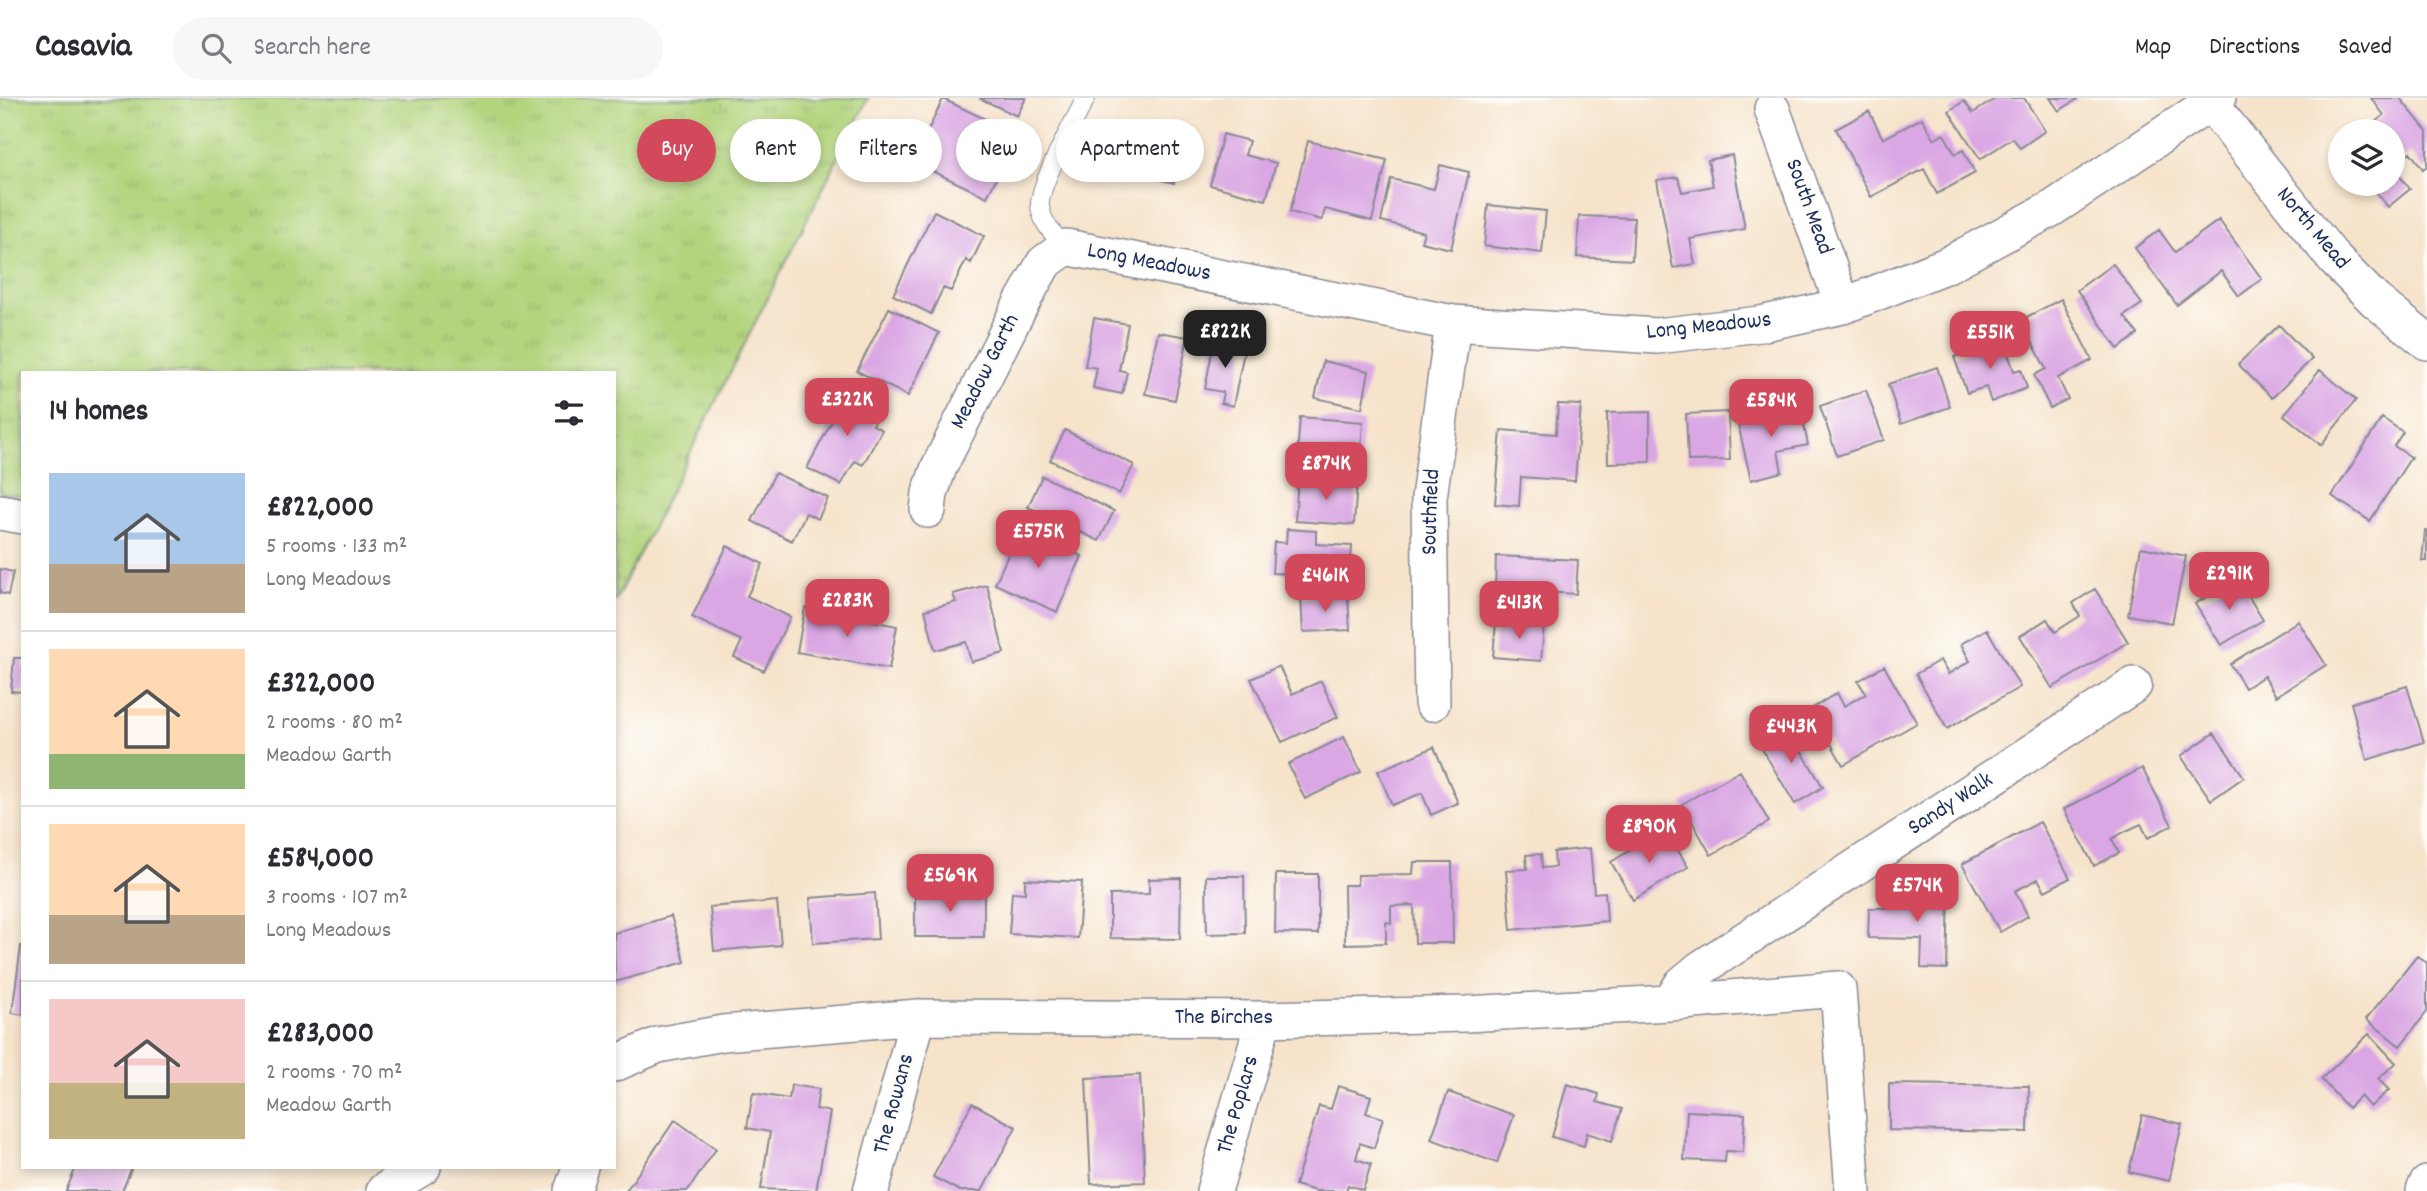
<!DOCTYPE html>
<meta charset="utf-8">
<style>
:root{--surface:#fff;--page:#f7f7f7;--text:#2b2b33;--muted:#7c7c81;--line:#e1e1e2;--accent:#d1495b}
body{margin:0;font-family:Dekko,sans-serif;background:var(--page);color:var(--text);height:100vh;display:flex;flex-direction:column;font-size:26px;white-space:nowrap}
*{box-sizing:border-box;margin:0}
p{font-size:23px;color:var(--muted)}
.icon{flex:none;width:38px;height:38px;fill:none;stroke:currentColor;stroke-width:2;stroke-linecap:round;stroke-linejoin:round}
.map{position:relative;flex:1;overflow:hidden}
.side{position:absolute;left:21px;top:273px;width:595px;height:798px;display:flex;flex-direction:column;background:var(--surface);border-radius:0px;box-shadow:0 4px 10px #0003}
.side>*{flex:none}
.guide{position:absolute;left:637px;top:21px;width:665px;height:63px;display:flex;gap:14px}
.tools{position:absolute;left:2328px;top:21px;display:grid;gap:14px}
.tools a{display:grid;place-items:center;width:77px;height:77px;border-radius:50%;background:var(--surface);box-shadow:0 4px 10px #0003;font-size:35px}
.price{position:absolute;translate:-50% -60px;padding:0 16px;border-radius:14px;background:var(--accent);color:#fff;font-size:23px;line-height:46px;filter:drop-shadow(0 2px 4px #0008)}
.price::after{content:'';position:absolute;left:50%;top:42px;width:21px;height:16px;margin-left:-10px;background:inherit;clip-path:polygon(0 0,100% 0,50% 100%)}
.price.active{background:#222;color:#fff}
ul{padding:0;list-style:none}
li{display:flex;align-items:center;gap:21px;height:175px;padding:0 28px}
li+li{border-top:2px solid var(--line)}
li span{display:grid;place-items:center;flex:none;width:196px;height:140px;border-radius:0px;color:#555}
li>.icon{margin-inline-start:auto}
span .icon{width:84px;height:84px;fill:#fffc;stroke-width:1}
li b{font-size:30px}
h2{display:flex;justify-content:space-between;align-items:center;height:84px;padding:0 28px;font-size:30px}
.chip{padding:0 24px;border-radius:32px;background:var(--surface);box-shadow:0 4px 10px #0003;font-size:24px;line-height:63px}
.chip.active{background:var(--accent);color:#fff}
header{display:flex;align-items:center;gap:42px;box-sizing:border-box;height:98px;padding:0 35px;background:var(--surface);border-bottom:2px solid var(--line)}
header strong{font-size:33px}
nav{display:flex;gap:38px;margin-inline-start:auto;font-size:24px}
.search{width:490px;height:63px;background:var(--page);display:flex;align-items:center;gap:18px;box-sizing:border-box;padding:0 24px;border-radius:38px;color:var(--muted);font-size:26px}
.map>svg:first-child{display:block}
</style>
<header>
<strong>Casavia</strong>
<div class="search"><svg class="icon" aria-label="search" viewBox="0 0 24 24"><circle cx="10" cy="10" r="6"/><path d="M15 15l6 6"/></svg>Search here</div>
<nav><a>Map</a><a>Directions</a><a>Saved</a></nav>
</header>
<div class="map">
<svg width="2427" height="1093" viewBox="0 0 2427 1093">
<defs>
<pattern id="grass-tufts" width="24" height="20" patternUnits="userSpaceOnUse" patternTransform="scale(1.75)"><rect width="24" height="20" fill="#b2d47d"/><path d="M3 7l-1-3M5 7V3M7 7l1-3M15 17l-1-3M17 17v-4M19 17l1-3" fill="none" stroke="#98b66e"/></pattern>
</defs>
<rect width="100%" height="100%" fill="#fdfcf7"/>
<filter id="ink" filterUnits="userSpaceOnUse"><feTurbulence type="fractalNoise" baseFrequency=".0143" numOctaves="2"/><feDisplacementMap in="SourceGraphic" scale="14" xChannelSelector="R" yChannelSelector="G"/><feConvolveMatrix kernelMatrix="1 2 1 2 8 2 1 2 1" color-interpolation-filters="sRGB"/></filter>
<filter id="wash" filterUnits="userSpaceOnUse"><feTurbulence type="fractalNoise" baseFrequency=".00686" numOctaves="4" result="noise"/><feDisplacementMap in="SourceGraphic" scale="28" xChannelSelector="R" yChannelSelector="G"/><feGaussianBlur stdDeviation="1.57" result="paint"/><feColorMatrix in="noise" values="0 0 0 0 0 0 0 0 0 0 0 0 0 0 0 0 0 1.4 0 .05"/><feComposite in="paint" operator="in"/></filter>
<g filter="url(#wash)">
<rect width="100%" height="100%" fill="#f6e3ca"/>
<path fill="url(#grass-tufts)" stroke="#66826e" stroke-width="2" d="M0 0H868L615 504 614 275H23V398L0 395Z"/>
<g id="blocks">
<path fill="#daa6e4" d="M979 0H1026L1017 18Z
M1997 0H2024L2045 33 2020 50 2013 40 1980 61 1949 13 1964 3 1973 15Z
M2050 0H2079L2059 13Z
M2371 0H2400L2427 33V68L2423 71 2410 54 2392 68 2410 91 2388 109 2369 86H2392V33H2364L2384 17Z
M943 1 1008 32 990 70 999 75 987 99 930 72 940 51 923 43Z
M1869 13 1883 41 1922 20 1934 41 1944 36 1955 56 1963 52 1975 75 1937 96 1924 71 1871 99 1836 31Z
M1129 33 1183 47 1174 85 1119 72 1120 67 1101 63 1107 34 1127 39Z
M1223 36 1249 43 1245 57 1276 65 1266 102 1210 87Z
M1308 43 1387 62 1372 123 1325 111 1322 122 1290 114Z
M1732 57 1745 131 1690 141 1695 166 1673 170 1657 82 1678 79 1682 94 1713 88 1708 62Z
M1440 67 1469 74 1451 151 1421 144 1424 134 1381 123 1391 81 1434 91Z
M1488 107 1546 113 1542 155 1484 148Z
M934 113 984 138 971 165 966 162 951 193 943 190 931 216 893 197Z
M1579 118 1634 120 1632 162 1577 159Z
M2219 122 2262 181 2239 198 2221 173 2177 207 2135 150 2159 132 2175 154Z
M2113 166 2142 206 2124 218 2138 236 2118 251 2077 192Z
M2061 201 2092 262 2058 280 2068 301 2050 310 2034 277 2046 271 2021 222Z
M889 210 939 235 908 298 857 273Z
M1094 220 1128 226 1119 272 1127 274 1122 296 1093 290 1097 270 1085 268Z
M2279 227 2312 261 2272 300 2238 266Z
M1158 234 1188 239 1175 302 1145 296Z
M2003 241 2014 273 2021 271 2027 290 1991 304 1986 289 1967 295 1954 259Z
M1214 243 1245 249 1233 308 1221 305 1223 294 1205 291Z
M1323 263 1369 273 1362 310 1315 300Z
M1937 269 1950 309 1901 326 1888 286Z
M2320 272 2356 302 2321 347 2284 317Z
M849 291 883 309 873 327 882 332 863 367 855 363 841 387 807 370Z
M1866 292 1884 342 1837 358 1820 308Z
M1558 306 1581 307 1575 383 1521 379 1519 408 1495 406 1501 332 1556 336Z
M1800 308 1808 347 1778 353 1782 374 1751 382 1737 322Z
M1650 314V364L1608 365 1607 315Z
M1728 314 1730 362 1688 363 1686 316Z
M1300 319 1363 324 1359 378 1296 373Z
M2382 320 2403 334 2394 348 2411 359 2370 423 2332 398Z
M1065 332 1134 367 1119 396 1050 362Z
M775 375 828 400 818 421 806 415 792 443 752 423Z
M1042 378 1114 413 1099 443 1028 409Z
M1298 380 1357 384 1354 427 1295 423Z
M1020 430 1082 458 1057 514 995 486Z
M1287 431 1316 433V446L1352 448 1350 478 1272 475 1274 444 1286 445Z
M2425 433H2427V463H2422Z
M727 448 763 466 747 498 790 519 764 573 734 559 742 543 692 519Z
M2141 449 2186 458 2172 525 2128 517Z
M1496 458 1578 462 1576 496 1495 491Z
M0 471 13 474 8 497 0 495Z
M2237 480 2263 522 2221 547 2195 506Z
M987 487 1004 555 971 564 966 544 935 552 925 512 956 504 953 496Z
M2095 491 2128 544 2052 590 2020 538 2047 521 2055 534 2066 527 2080 518 2073 505Z
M1348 498 1350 532 1303 534 1301 500Z
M805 510 897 528 889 571 797 554Z
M2298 523 2326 567 2276 598 2264 578 2245 590 2230 566Z
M1496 524 1544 527 1541 563 1493 559Z
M1987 531 2020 589 1947 631 1916 576 1940 562 1948 576 1970 563 1961 546Z
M14 560H23V594L11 593Z
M1279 568 1292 596 1321 583 1338 619 1282 644 1251 581Z
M1884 568 1917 625 1843 667 1811 611 1837 595 1844 608 1866 596 1858 583Z
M2407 588 2424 644 2367 662 2351 605Z
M1787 629 1823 689 1795 706 1759 646Z
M2214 635 2244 679 2211 702 2181 658Z
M1344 639 1361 674 1305 701 1288 666Z
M1434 649 1458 705 1431 717 1422 695 1392 707 1378 673Z
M2142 670 2172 727 2148 740 2141 726 2126 733 2112 741 2119 755 2094 768 2064 711Z
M1740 673 1769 724 1711 757 1682 706Z
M2040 724 2070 780 2045 793 2038 781 2015 793 2028 818 2000 834 1962 766Z
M1665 731 1688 769 1633 802 1611 764Z
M1590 750 1594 795 1605 794 1607 823 1511 832 1506 772 1527 771 1526 757 1541 756 1542 770 1555 769 1554 754Z
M1414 764H1452L1453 845H1415L1414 807 1391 808V825L1386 824V845L1345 846 1344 787H1357L1358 777 1413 776Z
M1276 776H1318V836L1275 835Z
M1206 778H1244L1245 835 1207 836Z
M1181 780 1180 841 1110 840V797L1149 796V781Z
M1025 781 1082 784 1078 840 1009 836 1012 794 1025 795Z
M1898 792 1949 793 1947 871 1921 870 1922 841 1868 840 1869 810H1898Z
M915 794H984V839H915Z
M875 795 878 841 813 845 810 800Z
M777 803 781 847 714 853 710 809Z
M671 818 685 864 615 884 614 835Z
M21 848H23V917L12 915Z
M2417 858 2427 865V914L2400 948 2366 921Z
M2369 936 2396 965 2378 981 2389 992 2370 1009 2360 998 2348 1010 2321 981Z
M1140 977 1145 1084 1091 1086 1086 980Z
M1567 986 1599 996 1597 1004 1622 1011 1612 1043 1587 1035 1584 1048 1552 1039Z
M1889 986 2029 988 2028 1034 1889 1032Z
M791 987 819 991 816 1011 830 1014 816 1093 761 1091 770 1034 747 1030 753 995 789 1001Z
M1338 988 1371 998 1366 1015 1383 1020 1374 1050 1360 1045 1356 1061 1371 1066 1363 1092 1348 1087 1346 1093H1316L1295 1087 1319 1008 1331 1011Z
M1448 994 1514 1017 1497 1065 1431 1041Z
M972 1005 1016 1029 982 1093H960L933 1079Z
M1687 1013 1745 1016 1743 1054 1726 1053 1725 1064 1684 1062Z
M2142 1017 2182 1026 2169 1083 2129 1074Z
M675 1022 716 1051 691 1088 687 1093H626Z
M76 1069H132L122 1093H66Z"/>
</g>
</g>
<g filter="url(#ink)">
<use href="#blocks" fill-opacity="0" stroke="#888994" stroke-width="2"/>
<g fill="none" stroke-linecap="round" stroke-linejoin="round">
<g stroke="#888994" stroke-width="20">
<path id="service" d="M1066 149C1054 137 1043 127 1040 109 1037 89 1075 22 1086 0"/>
</g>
<g stroke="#888994" stroke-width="38">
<path id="minor" d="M2210 5 2335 162 2376 203 2427 244
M1772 11 1843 208
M928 412 930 395 939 369 1020 208 1044 165 1066 149 1453 225 1657 238 1760 226 1843 208 1947 167 2053 110 2218 0
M0 414 23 418
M1432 605 1429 400 1453 225
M1670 905 1682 886 1700 871 2134 587
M614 966 658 947 723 935 918 919 1264 921 1466 916 1670 905 1838 891 1853 1093
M384 1093 423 1069
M572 1093 580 1069
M871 1093 918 919
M1214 1093 1264 921
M2424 1093 2427 1086"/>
</g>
<use href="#service" stroke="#fff" stroke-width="18"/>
<use href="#minor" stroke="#fff" stroke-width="35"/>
</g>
</g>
<g text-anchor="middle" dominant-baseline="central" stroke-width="5" stroke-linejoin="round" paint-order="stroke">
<g font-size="23" fill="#1b2f5e" stroke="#fdfcf7">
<text transform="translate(1808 109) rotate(70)">South Mead</text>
<text transform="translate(2312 131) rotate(50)">North Mead</text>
<text transform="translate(1149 165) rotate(11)">Long Meadows</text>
<text transform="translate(1709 229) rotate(-6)">Long Meadows</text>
<text transform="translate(986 274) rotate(-63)">Meadow Garth</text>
<text transform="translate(1432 414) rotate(-88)">Southfield</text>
<text transform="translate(1951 707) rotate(-33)">Sandy Walk</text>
<text x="1224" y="920">The Birches</text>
<text transform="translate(895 1006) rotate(-75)">The Rowans</text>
<text transform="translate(1239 1007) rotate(-74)">The Poplars</text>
</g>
</g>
</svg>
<div class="tools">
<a><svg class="icon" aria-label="layers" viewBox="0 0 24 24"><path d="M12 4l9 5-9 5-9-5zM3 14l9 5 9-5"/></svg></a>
</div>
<b class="price active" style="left:1225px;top:272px">£822K</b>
<b class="price" style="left:1990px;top:273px">£551K</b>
<b class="price" style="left:847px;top:340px">£322K</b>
<b class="price" style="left:1771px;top:341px">£584K</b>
<b class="price" style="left:1326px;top:404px">£874K</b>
<b class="price" style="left:1038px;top:472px">£575K</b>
<b class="price" style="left:2229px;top:514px">£291K</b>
<b class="price" style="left:1325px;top:516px">£461K</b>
<b class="price" style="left:847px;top:541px">£283K</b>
<b class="price" style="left:1519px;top:543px">£413K</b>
<b class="price" style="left:1791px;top:667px">£443K</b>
<b class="price" style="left:1649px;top:767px">£890K</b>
<b class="price" style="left:950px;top:816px">£569K</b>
<b class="price" style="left:1917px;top:826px">£574K</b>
<div class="guide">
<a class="chip active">Buy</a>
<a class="chip">Rent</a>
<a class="chip">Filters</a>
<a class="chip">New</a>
<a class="chip">Apartment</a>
</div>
<section class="side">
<h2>14 homes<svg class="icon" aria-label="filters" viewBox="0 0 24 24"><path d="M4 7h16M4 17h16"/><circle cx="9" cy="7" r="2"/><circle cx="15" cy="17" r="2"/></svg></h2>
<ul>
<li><span style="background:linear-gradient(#a9c7e8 65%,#b9a48a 0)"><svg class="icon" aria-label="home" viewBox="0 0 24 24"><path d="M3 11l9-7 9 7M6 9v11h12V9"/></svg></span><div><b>£822,000</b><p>5 rooms · 133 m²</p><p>Long Meadows</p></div></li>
<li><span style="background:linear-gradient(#ffd9b3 75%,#8fb573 0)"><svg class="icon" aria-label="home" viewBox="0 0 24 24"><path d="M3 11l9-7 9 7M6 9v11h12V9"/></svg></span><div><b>£322,000</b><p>2 rooms · 80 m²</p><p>Meadow Garth</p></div></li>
<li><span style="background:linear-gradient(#ffd9b3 65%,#b9a48a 0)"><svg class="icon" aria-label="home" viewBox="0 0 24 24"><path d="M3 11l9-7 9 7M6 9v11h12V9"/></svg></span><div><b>£584,000</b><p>3 rooms · 107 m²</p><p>Long Meadows</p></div></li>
<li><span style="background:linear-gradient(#f6c9c9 60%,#c2b280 0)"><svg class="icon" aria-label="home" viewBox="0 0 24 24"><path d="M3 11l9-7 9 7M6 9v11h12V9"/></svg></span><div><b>£283,000</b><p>2 rooms · 70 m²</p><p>Meadow Garth</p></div></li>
</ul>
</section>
</div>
